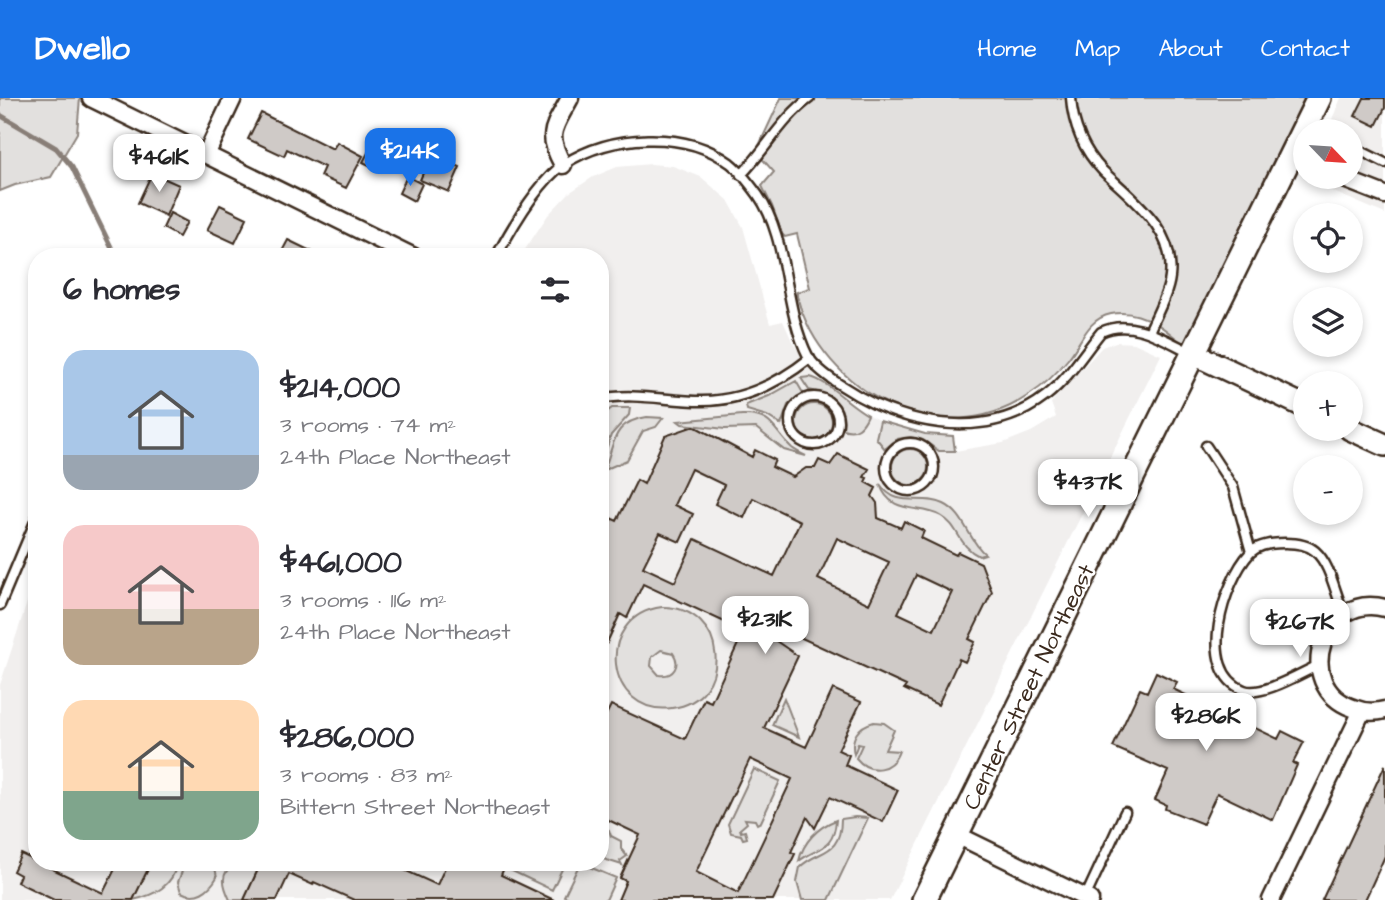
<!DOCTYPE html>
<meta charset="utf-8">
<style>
:root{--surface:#fff;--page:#f7f7f7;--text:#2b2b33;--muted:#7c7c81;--accent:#1a73e8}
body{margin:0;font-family:"Architects Daughter",sans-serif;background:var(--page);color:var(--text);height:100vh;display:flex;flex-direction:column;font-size:26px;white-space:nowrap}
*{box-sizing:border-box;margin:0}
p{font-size:23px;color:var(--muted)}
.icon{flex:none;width:38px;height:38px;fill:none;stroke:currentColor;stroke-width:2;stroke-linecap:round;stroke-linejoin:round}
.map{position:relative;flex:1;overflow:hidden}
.drawer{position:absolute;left:28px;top:150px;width:581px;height:623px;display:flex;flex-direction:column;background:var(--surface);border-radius:28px;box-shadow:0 4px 10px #0003}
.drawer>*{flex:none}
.needle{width:46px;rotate:115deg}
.tools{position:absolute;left:1293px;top:21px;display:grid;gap:14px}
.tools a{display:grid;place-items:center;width:70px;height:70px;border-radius:50%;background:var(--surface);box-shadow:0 4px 10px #0003;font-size:35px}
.price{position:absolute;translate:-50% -60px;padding:0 16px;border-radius:14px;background:#fff;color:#222;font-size:23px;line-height:46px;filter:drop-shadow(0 2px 4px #0008)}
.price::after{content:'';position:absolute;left:50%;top:42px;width:21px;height:16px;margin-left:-10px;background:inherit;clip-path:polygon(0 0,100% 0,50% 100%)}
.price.selected{background:var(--accent);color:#fff}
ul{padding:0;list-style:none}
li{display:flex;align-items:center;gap:21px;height:175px;padding:0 35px}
li span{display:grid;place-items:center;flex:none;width:196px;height:140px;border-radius:21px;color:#555}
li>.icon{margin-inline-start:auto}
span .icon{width:84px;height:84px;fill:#fffc;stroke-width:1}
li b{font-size:30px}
h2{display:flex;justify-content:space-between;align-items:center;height:84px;padding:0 35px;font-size:30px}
header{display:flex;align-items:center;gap:42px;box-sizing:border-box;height:98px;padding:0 35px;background:var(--accent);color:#fff}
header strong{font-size:33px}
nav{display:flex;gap:38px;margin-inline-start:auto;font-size:24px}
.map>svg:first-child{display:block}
</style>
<header>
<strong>Dwello</strong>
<nav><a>Home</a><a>Map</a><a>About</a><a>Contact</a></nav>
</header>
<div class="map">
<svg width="1385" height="802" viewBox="0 0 1385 802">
<rect width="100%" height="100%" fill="#fff"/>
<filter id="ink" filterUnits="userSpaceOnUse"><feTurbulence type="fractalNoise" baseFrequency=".0143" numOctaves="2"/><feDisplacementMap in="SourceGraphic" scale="14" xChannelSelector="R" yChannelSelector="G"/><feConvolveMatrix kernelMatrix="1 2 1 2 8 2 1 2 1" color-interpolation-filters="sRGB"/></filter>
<g filter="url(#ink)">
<path fill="#f1efee" d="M1341 0H1385V116L1306 82 1307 79H1351V33H1327Z
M651 66 673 68 701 79 728 102 743 129 770 226 783 223 793 245 817 281 852 308 880 323 925 336 953 338 955 353 1003 345 1031 334 1056 319 1051 305 1102 249 1116 244 1134 245 1161 257 890 802H0V587L37 474V765H600V159H520L548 117 569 95 593 79 617 69Z"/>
<path fill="#e2e0de" stroke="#8e857e" stroke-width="2" fill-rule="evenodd" d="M0 0H80L77 35 51 79 15 87 0 93Z
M781 0H1319L1194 256C1172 236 1144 209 1111 216 1087 221 1082 244 1068 261 1057 275 1045 287 1029 297 942 357 822 295 797 198V194L810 190 797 136 785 139 782 136 772 108 762 88 774 74 756 54Z
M810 279C826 282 851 308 868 317 863 328 857 336 843 331 847 305 831 296 809 292L801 280Z
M796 283 803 295 788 307 781 327 767 318 747 312 746 307 769 298Z
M796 324a18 18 0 1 1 36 0a18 18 0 1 1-36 0Z
M612 310H630L629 317 611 337 600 370V319Z
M742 317C774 316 773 333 792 350 796 353 802 356 806 358L784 352 756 330 725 331 682 326 678 323Z
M647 319 663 320 656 329 643 333 627 362 604 372C615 346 611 324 647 319Z
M880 323 925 336 953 338 955 353H939L923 342 911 339 897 341 885 351 876 340Z
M892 369a18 18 0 1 1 36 0a18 18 0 1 1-36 0Z
M880 386C897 412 921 395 944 406 965 416 968 442 985 456L979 458C958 448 959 428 941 418 921 406 890 418 880 386Z
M662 509C728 508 735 602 672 610 605 619 593 518 662 509ZM661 552 673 555C681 567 674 579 659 577L651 568 652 559Z
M784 600 799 639 772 627Z
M874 624 884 625 894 632 885 652 899 653C892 673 870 677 856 660L862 647 858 646 854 656C850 640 858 628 874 624Z
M754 671 780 683 761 724 757 726 755 722 745 721 747 725 740 731 741 734 745 733 747 740 743 741 741 737 731 735 728 726Z
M855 719 868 720 829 802H802L797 784 800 769C818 751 841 759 841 721Z
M836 722C834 753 817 749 799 763 803 744 818 729 836 722Z
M600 727 609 732 611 738 621 743V751L627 758 620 763 622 767 600 760Z
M151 765H177C173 788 155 797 133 802Z
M185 765H214L217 779C209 793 196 802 181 794L178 784Z
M235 765H261L244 802H230C223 787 219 776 235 765Z
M514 765H565L552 792 510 772Z
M580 765 616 780 606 802H573L564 798Z"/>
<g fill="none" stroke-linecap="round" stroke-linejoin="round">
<path stroke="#887e77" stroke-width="5" d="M0 17 56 50 72 69 116 159"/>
</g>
<path fill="#cfcac7" stroke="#3b2a1e" stroke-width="2" fill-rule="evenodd" d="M1364 0H1385V10L1376 28 1355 18Z
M261 15 333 51 337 44 363 58 346 90 320 78 324 69 287 51 284 58 248 41Z
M371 49 389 58 381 73 363 64Z
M431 56 460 69 449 94 420 82Z
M152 75 179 87 166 118 138 105Z
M407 78 422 86 414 103 399 95Z
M220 107 247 120 235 145 207 132Z
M170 115 187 124 179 139 163 130Z
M288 142 323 159H279Z
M694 328 752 359 755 352 775 362 772 369 793 379 806 370H815L819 362 830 367 838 356 869 371 864 379 867 380 865 384 876 390 872 398 877 405 878 420 901 430 904 423 924 433 921 440 956 457 958 454 981 465 992 494 969 541 975 544 965 564 959 561 938 607 904 591 906 588 765 523 760 532 798 558 764 630 806 649 833 591 861 604 838 652 849 657 845 667 898 692 883 724 830 699 815 730 807 719 791 754 795 756 773 802H618L626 783 620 780 640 737 600 718V629L611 607 685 641 704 601 711 604 744 533 643 486 627 520 620 516 600 560V415L617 423 637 382 644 386 665 338ZM691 371 724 387 715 406 744 420 753 400 800 423 774 478 695 441 675 484 643 469 660 435 680 444 693 416 674 407ZM837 440 889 464 869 506 818 481ZM916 477 952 494 934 532 898 515ZM750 661 792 681 738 795 696 774Z
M1156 574 1177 584 1173 591 1278 641 1282 633 1304 644 1293 665 1297 667 1273 722 1217 695 1203 726 1165 711 1166 707 1155 702 1168 673 1113 649 1140 591 1147 594Z
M1385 667V758L1365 802H1322Z
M21 756 103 795 118 765H151L133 802H54L17 784 20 777 13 773Z
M261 765H389L437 787 447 765H506L501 777 554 802H354L314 784 313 787 289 776 277 802H244Z"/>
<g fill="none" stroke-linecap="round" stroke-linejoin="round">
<g stroke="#3b2a1e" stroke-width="13">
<path id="service" d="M1071 0C1073 28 1084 53 1103 73 1132 101 1176 131 1170 179 1168 197 1156 217 1149 234
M1351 48 1385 65
M741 77C765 53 782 20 810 0
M496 159C511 131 538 84 564 66 611 36 684 31 730 65 740 73 750 86 758 97 789 141 783 209 808 258 818 276 857 298 876 307 931 331 996 337 1046 298 1069 280 1083 256 1101 234 1131 219 1165 242 1192 255
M790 323a24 24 0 1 1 48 0a24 24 0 1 1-48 0Z
M600 301C634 294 668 303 702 303 743 303 779 285 810 260
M886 369a24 24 0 1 1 48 0a24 24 0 1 1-48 0Z
M1206 348 1233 389 1251 454
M0 507 37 419
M1319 567C1301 575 1262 599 1244 592 1195 573 1224 483 1250 455 1258 447 1274 445 1285 445 1295 445 1307 446 1315 453 1331 467 1335 496 1344 515
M1085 800 1125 714"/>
</g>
<g stroke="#3b2a1e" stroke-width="21">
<path id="minor" d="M91 0 414 159
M206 57 233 0
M1291 59 1306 65
M563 67C545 35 554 30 570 0
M1339 79 1385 97
M1385 510C1323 493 1291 588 1353 610 1363 614 1374 615 1385 612
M957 737 1090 802
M1271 802 1362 613"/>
</g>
<g stroke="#3b2a1e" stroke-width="26">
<path id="tertiary" d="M1194 256 1306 309
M1350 331 1385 347"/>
</g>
<g stroke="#3b2a1e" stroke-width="28">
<path id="secondary" d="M924 802 1319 0"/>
</g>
<use href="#service" stroke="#fff" stroke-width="8"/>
<use href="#minor" stroke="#fff" stroke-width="16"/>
<use href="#tertiary" stroke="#fff" stroke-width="21"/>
<use href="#secondary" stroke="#fff" stroke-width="23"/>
</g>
</g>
<g text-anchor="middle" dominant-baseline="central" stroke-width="5" stroke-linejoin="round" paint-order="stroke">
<g font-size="23" fill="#3b2a1e" stroke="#fff">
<text transform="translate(1029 589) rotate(-64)">Center Street Northeast</text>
</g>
</g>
</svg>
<div class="tools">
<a><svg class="needle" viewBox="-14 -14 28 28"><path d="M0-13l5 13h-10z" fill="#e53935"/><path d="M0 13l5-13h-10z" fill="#7c7c81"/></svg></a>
<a><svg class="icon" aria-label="locate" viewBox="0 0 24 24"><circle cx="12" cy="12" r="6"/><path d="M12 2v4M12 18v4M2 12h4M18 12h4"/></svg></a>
<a><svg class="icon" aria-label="layers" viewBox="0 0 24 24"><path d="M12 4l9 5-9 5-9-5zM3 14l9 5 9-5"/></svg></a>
<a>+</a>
<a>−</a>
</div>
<b class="price selected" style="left:410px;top:90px">$214K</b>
<b class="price" style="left:159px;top:96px">$461K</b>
<b class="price" style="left:1088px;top:421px">$437K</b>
<b class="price" style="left:765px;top:558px">$231K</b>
<b class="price" style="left:1300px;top:561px">$267K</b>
<b class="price" style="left:1206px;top:655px">$286K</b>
<section class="drawer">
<h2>6 homes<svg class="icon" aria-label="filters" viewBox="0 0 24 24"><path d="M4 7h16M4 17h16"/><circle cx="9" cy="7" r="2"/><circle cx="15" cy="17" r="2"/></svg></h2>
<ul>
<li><span style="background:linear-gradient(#a9c7e8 75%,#9aa5b1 0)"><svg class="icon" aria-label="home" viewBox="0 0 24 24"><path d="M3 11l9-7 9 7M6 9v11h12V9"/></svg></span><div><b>$214,000</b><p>3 rooms · 74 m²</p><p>24th Place Northeast</p></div></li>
<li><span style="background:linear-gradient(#f6c9c9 60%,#b9a48a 0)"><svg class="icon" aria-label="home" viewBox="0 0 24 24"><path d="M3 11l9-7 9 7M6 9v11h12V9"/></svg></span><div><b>$461,000</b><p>3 rooms · 116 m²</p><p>24th Place Northeast</p></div></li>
<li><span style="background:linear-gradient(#ffd9b3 65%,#7fa58c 0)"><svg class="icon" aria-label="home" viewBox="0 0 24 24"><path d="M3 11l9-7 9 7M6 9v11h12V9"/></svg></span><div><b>$286,000</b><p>3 rooms · 83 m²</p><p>Bittern Street Northeast</p></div></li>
</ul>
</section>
</div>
